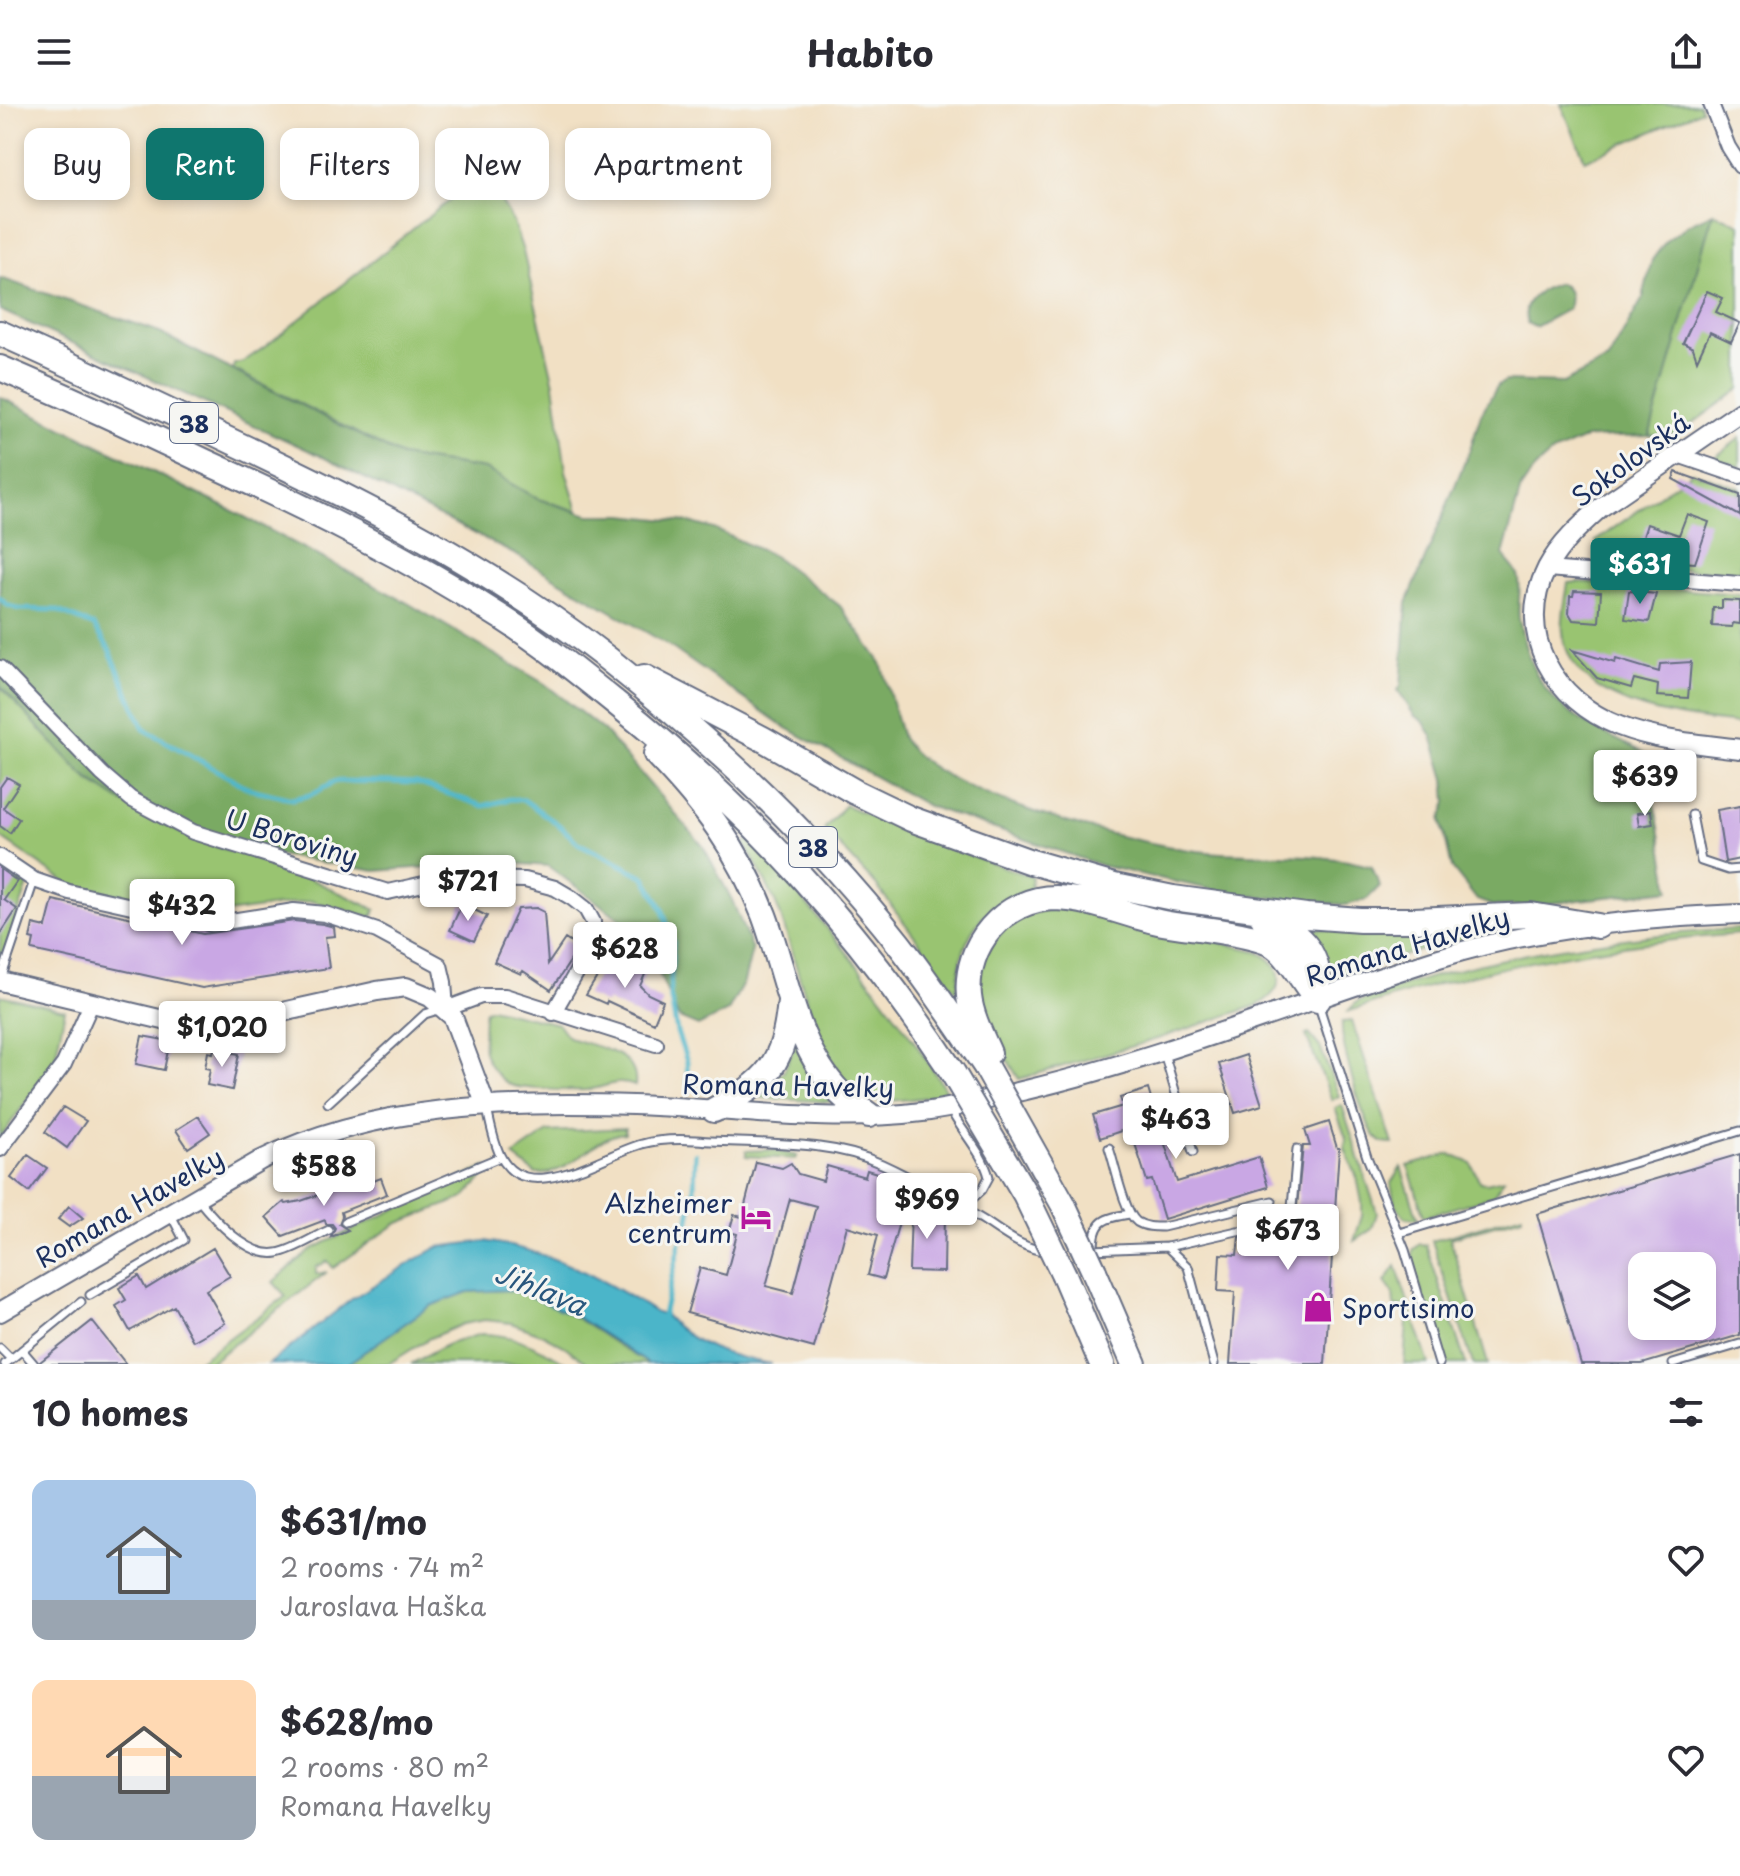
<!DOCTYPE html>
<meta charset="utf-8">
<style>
:root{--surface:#fff;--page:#f7f7f7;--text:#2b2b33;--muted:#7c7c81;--accent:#0f766e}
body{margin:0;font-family:"Playpen Sans",sans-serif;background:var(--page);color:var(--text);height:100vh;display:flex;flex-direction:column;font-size:30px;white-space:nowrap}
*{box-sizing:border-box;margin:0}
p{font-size:26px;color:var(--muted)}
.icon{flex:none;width:44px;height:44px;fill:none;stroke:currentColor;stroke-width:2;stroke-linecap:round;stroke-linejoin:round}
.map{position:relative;height:1260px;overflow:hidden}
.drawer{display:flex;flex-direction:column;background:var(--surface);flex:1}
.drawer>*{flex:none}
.top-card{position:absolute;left:24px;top:24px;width:800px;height:72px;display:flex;gap:16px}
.fabs{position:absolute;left:1628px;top:1148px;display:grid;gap:16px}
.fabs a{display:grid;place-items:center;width:88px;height:88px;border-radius:16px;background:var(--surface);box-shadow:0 4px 12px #0003;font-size:40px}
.price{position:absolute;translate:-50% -68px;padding:0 18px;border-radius:8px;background:#fff;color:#222;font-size:26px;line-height:52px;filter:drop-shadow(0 2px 4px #0008)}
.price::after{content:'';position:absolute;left:50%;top:48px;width:24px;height:18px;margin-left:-12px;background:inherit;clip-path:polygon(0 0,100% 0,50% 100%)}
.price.current{background:var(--accent);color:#fff}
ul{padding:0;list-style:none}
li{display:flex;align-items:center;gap:24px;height:200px;padding:0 32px}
li span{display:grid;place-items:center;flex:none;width:224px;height:160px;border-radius:16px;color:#555}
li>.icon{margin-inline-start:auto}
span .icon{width:96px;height:96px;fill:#fffc;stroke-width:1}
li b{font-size:34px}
h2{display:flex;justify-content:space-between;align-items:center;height:96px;padding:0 32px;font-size:34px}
.chip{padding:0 28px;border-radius:16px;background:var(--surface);box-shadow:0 4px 12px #0003;font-size:28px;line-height:72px}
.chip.current{background:var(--accent);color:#fff}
header{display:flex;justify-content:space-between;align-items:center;height:104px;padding:0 32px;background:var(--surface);font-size:36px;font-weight:700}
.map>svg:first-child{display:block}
</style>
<header><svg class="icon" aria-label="menu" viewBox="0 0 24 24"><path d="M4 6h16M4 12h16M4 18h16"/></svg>Habito<svg class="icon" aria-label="share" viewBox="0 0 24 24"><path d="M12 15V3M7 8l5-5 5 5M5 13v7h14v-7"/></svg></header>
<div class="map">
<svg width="1740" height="1260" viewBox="0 0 1740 1260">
<rect width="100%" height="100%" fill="#f6f6f2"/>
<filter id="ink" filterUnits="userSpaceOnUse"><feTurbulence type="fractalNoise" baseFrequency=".0125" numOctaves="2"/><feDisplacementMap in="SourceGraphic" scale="16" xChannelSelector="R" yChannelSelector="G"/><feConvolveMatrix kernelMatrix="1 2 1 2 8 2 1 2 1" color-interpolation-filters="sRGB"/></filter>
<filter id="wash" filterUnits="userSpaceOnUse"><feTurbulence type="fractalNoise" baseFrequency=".006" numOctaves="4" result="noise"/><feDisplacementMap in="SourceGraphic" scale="32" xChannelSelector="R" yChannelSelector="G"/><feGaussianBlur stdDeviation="1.8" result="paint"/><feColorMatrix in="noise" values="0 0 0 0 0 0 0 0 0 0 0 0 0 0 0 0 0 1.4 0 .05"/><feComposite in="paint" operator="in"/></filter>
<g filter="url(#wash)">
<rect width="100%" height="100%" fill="#f1e0c4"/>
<path fill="#99c471" stroke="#5a7a68" stroke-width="2" d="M1561 0H1699L1702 6 1585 56Z
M480 76H489L513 118 523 147 554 280 566 367 578 407 538 395 485 365 401 352 233 265 234 260 243 258 266 242 438 105Z
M1713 109 1740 120V285L1678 330 1649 332Z
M1740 334V363L1714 354Z
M1692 368 1740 384V469L1604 460 1596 437Z
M1578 478 1740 490V620C1682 614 1570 604 1563 528 1561 513 1566 495 1568 479Z
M0 582 88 676 139 709 204 739 283 762 376 806 372 813 311 797 212 811 70 781 0 733Z
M845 701 922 734 1032 773 1030 786C979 800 957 839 958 890L876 781 824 725Z
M750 735C821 816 892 897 948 990 932 993 882 1000 868 995 822 978 796 855 780 810 771 785 757 762 744 739Z
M0 762 28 781 0 860Z
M1057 803 1253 846C1285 859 1289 883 1258 901L1157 935 1019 975 988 923 979 889 983 852 1012 815Z
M1489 823V829L1443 839 1337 873 1305 825Z
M1740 825V830C1603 839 1477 864 1347 908L1357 898C1478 851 1611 832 1740 825Z
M0 891 65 906 54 959 0 1034Z
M491 904 558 920 567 932 573 935C598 944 639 948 635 982 616 974 605 984 586 986 576 987 519 985 511 981 499 976 488 961 484 948 483 942 483 910 485 906Z
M1352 917 1393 1040C1385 1040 1381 1039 1376 1033 1362 1017 1340 939 1342 918Z
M1309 930 1320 943 1339 992 1332 996 1306 931Z
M797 935 830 991V998L761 994 759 991 784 967Z
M1342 1001 1377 1109 1372 1125 1354 1137 1362 1112V1098L1357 1073 1345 1045 1346 1034 1335 1004Z
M625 1024V1029C590 1032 572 1072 536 1070L513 1052 548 1028Z
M772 1046 797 1052 795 1055 746 1052V1047Z
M1449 1050 1471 1059 1480 1078 1486 1079 1504 1075 1493 1092 1424 1113 1408 1062Z
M487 1063 488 1068 464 1094 396 1120 333 1164 328 1157 316 1163V1170L327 1168 208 1260H194L286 1192 273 1178 312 1145 400 1103 399 1100Z
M1401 1063 1418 1115 1404 1113 1394 1097 1391 1079Z
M1522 1110V1113L1450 1134 1488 1260H1473L1432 1137Z
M1420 1140 1426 1141 1466 1260H1446L1413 1163V1146Z
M1396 1162 1429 1260H1404L1408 1204 1394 1202 1393 1189 1385 1178Z
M509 1186C563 1197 602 1234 649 1260H589L564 1242 541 1230 511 1219 485 1216 463 1220 430 1234 388 1260H347L430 1202 468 1188Z
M481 1230C514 1230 540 1243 568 1260H411L448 1240Z"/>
<path fill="#7aaa63" stroke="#4a6c60" stroke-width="2" d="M1713 109 1649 332 1586 334 1552 349 1535 364 1521 384 1503 451C1507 457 1515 464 1518 471 1522 483 1517 501 1519 514 1534 603 1574 613 1646 650L1670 786 1525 802H1493L1477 796 1452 764 1441 716 1447 697 1445 675 1432 632 1423 617 1414 611 1398 586 1401 581 1407 499 1470 345 1481 310 1498 281 1506 277 1563 279 1608 256 1643 194 1652 156 1666 137 1689 120Z
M0 174 154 226 401 352 485 365 538 395 589 411H623L688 418 714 425 774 452 840 502 881 559 902 634C937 692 1129 738 1197 747 1256 754 1314 745 1372 763L1380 782 1367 795 1347 801 1232 790 1103 762 928 702 783 622 668 541 516 451 321 352 0 206Z
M1559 179C1571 185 1571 193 1568 205L1535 223 1527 219C1520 196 1540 185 1559 179Z
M0 293 239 410 406 498 545 580 604 627 703 742 732 796 752 846 744 878 728 907 698 922 679 914 652 854 620 815 548 762 497 758 375 767 204 739 139 709 83 671 0 582Z"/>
<path fill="#4bb5c9" stroke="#337294" stroke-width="2" d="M485 1137C549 1146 602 1174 656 1209H663C691 1242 730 1253 772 1260H649L575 1212 523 1189 509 1186 468 1188 430 1202 347 1260H269L353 1194 410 1159 438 1143Z"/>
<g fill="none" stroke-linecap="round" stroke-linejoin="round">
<path stroke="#4bb5c9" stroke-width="5" d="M0 494 7 501 18 505 56 506 94 522 109 545 144 625 250 685 292 695 310 691 336 677 391 678 417 679 483 702 510 695 524 696 559 721 578 739 645 773 662 804 673 838 670 890 677 928 687 958 688 979
M688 1121 694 1087 695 1050
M662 1215 680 1139"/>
</g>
<g id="blocks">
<path fill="#c9a7e4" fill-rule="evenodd" d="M1707 187 1723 194 1716 208 1740 219 1731 238 1710 228 1697 256 1693 244 1683 239Z
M1676 368 1740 391V412L1673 375Z
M1687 410 1709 418 1695 459 1619 454 1621 437 1641 439 1647 420 1679 431Z
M1574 487 1601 488 1599 518 1573 516 1569 509 1570 492H1573Z
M1629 487 1656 490 1649 518 1625 515Z
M1722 496 1740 497V520L1733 519 1732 523 1712 522 1713 504H1722Z
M1572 546 1615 559 1616 555 1659 568 1660 560 1691 558 1688 594 1657 592 1658 581 1634 575 1631 584 1597 574Z
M7 673 19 680 3 704 19 715 10 729 0 722V683Z
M1740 702V755L1725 758 1717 706Z
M1651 707 1653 720 1639 722 1637 709Z
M0 765 17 777 4 796 17 805 0 831Z
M53 796 203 830 294 817 323 820 334 823 335 832 325 833 329 864 202 884 32 846 34 836 30 835 33 820 46 823Z
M462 800 487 812 474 837 450 826Z
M536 804 544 808 548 860 565 835 579 844 551 886 523 867 521 870 494 858 518 805Z
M610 852 646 868 640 882 648 890 663 897 654 919 607 897 606 900 586 891Z
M142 932 170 937 164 966 136 960Z
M214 945 239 950 232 986 207 981 210 965 205 964 208 948 213 949Z
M1246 951 1262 1001 1235 1009 1219 960Z
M1148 985 1157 1015 1165 1012 1171 1031 1163 1034 1177 1078 1259 1053 1268 1083 1164 1115 1152 1076 1147 1077 1130 1024 1100 1034 1093 1011 1123 1002 1120 994Z
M63 1003 86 1017 67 1044 45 1028Z
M198 1012 210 1029 188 1044 176 1026Z
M1329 1018 1337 1044H1339L1325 1260H1230L1235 1188 1218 1187 1220 1150 1237 1151 1239 1133H1294L1303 1042H1310L1305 1026Z
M1740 1050V1231L1642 1260H1581L1537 1110ZM1642 1162H1702V1222H1642Z
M28 1051 47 1064 29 1088 11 1074Z
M756 1058 782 1064 791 1059 798 1070 823 1077 827 1062 865 1073 867 1066 901 1076 895 1096 905 1097 883 1175 868 1171 878 1131 847 1122 814 1244 687 1209 700 1164 726 1171 737 1130 729 1128 734 1111 742 1113ZM790 1095 816 1102 793 1189 766 1182Z
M381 1074 387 1090 341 1108 342 1112 339 1120 348 1126 331 1133 335 1124 332 1120H326L325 1116 283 1132 266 1113 284 1098 286 1100 301 1097 349 1080 358 1083Z
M69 1102 83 1114 69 1123 58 1115Z
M911 1107H945L944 1168 909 1167Z
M213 1144 230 1172 206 1186 225 1219 193 1237 174 1202 130 1227 116 1202 126 1196 119 1184 139 1172 146 1185Z
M92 1217 126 1260H40V1258Z"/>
</g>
</g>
<g filter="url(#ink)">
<use href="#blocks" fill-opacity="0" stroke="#666d82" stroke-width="2"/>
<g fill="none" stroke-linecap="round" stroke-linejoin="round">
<g stroke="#666d82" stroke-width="11">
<path id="service" d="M1692 711 1701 757 1728 766 1740 765
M1 875 34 777
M1319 902 1367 1053 1405 1146 1439 1260
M1164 949 1193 1048
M328 999 425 910 438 906
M487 1004C490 1019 493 1036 500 1051 525 1105 604 1050 642 1040 659 1035 678 1035 696 1036 757 1041 825 1034 882 1060 917 1076 950 1096 983 1116 1005 1130 1021 1144 1047 1148
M950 1005C962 1028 983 1049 989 1073L982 1086 962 1104
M1109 1044C1115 1061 1124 1108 1137 1118 1145 1123 1154 1123 1163 1123L1272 1097
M198 1095C213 1114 248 1154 277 1149 294 1146 313 1133 329 1126
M345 1118 500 1053
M1399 1129 1740 1027
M1167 1143 1188 1163 1214 1260
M1094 1145C1094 1116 1104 1114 1130 1110
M1091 1146 1167 1143 1237 1127 1279 1124 1291 1115 1297 1045
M90 1191 184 1136 171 1111
M0 1244 11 1255
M22 1246 34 1260
M5 1260 81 1198
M1673 1260 1740 1240"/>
</g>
<g stroke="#666d82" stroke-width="18">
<path id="minor" d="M1711 0 1728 43 1740 62
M1678 351 1740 372
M1547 465 1740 480
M0 564 102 670 131 695 193 728 388 788 428 779 468 775 525 776 555 784 572 794 586 805 593 818V831L589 847 553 909
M0 753 34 776 69 788 212 820 294 807 325 810 377 827 440 861 444 878 446 905 481 892H505L656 940
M0 1045 64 960 92 898"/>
</g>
<g stroke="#666d82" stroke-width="22">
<path id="tertiary" d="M1740 308 1600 404C1580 422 1560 440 1547 464 1513 530 1555 597 1619 622 1658 637 1700 640 1740 645
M0 877 180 920 214 923 377 887 406 883 430 893 453 913 486 1002
M0 1208 261 1056C375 1000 509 997 633 1001 729 1004 826 1020 922 1008 957 1004 992 994 1026 986 1168 952 1301 898 1439 854 1535 824 1640 814 1740 810"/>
</g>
<g stroke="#666d82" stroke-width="28">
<path id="trunk" d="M0 229C78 264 156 301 233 338 363 399 494 466 608 555 714 639 815 733 899 840 930 880 958 922 986 963
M0 264C69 293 137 325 204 357 307 404 409 454 504 515 543 540 580 570 616 599 752 708 857 824 953 969
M644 573 763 635 855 688 911 715 1028 757 1114 782 1173 794 1306 812 1360 816H1414L1531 811 1598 822
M656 650C705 701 738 744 764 811 786 869 794 942 840 989 848 997 859 1004 869 1011
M1263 814C1303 828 1323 852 1318 896
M989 949C981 931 971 911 969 892 964 841 1004 794 1056 794 1093 795 1127 812 1163 819 1189 824 1257 829 1276 843 1292 855 1303 880 1318 896
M714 1006C769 977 784 960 790 897
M1094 1167 1134 1260
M1064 1171 1102 1260"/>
</g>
<use href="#service" stroke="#fff" stroke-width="7"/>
<use href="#minor" stroke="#fff" stroke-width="14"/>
<use href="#tertiary" stroke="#fff" stroke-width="18"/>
<use href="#trunk" stroke="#fff" stroke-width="24"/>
<g stroke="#666d82" stroke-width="28" stroke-linecap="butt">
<path id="trunk-bridge" d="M986 963 1063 1100 1094 1167
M953 969 1025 1090 1064 1171"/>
</g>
<use href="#trunk-bridge" stroke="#fff" stroke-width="24"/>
</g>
</g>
<defs>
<g id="hotel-bare" transform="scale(2.4)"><path d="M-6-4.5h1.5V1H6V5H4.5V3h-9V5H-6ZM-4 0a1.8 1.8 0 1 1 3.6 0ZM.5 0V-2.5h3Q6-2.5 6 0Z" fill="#b5179e" stroke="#f6f6f2" stroke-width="2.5" paint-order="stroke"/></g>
<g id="shop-bare" transform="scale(2.4)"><path d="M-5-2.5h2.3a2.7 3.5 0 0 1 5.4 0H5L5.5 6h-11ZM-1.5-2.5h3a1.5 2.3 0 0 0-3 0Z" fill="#b5179e" stroke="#f6f6f2" stroke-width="2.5" paint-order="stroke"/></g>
</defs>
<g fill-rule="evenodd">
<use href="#hotel-bare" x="756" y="1113"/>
<use href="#shop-bare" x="1318" y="1203"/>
</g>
<g text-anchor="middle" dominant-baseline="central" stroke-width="6" stroke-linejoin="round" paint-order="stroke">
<g fill="#f6f6f2" stroke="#5d6b8a" stroke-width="2">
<rect x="170" y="299" width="48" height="40" rx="6"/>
<rect x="789" y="723" width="48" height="40" rx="6"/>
</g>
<g font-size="24" font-weight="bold" fill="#1b2f5e">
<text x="194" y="319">38</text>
<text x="813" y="743">38</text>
</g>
<g font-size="26" fill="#1b2f5e" stroke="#f6f6f2">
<text transform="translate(1630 355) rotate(-36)">Sokolovská</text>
<text transform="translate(292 733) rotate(17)">U Boroviny</text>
<text transform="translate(1407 842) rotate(-17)">Romana Havelky</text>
<text transform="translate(788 981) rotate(1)">Romana Havelky</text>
<text transform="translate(129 1103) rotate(-30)">Romana Havelky</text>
</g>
<g font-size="26" fill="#1b2f5e" stroke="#f6f6f2" text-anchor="end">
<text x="732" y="1098">Alzheimer<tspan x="732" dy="30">centrum</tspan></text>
<text x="1342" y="1203" text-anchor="start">Sportisimo</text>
</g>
<g font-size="28" font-style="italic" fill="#29577e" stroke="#f6f6f2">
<text transform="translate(541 1184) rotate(22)">Jihlava</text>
</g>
</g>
</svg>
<div class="fabs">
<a><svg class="icon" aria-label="layers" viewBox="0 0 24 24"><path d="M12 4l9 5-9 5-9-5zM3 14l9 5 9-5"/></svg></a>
</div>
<b class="price current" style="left:1640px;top:502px">$631</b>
<b class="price" style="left:1645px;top:714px">$639</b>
<b class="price" style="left:468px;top:819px">$721</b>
<b class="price" style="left:182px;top:843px">$432</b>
<b class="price" style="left:625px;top:886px">$628</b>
<b class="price" style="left:222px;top:965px">$1,020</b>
<b class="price" style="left:1176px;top:1057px">$463</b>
<b class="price" style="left:324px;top:1104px">$588</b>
<b class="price" style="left:927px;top:1137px">$969</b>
<b class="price" style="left:1288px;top:1168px">$673</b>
<div class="top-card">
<a class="chip">Buy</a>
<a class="chip current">Rent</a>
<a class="chip">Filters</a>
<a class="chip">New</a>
<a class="chip">Apartment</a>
</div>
</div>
<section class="drawer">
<h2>10 homes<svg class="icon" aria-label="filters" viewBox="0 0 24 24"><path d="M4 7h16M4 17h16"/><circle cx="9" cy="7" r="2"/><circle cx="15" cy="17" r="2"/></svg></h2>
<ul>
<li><span style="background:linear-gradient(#a9c7e8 75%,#9aa5b1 0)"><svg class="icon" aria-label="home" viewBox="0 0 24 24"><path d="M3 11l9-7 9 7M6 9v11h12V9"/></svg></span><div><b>$631/mo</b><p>2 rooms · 74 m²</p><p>Jaroslava Haška</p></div><svg class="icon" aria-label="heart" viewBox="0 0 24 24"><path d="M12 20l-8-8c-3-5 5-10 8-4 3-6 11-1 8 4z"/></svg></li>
<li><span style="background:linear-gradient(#ffd9b3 60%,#9aa5b1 0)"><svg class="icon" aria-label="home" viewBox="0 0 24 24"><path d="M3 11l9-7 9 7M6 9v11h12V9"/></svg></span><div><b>$628/mo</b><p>2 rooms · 80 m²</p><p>Romana Havelky</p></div><svg class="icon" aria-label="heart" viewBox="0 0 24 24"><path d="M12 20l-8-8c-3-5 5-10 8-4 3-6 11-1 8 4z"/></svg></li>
</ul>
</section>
